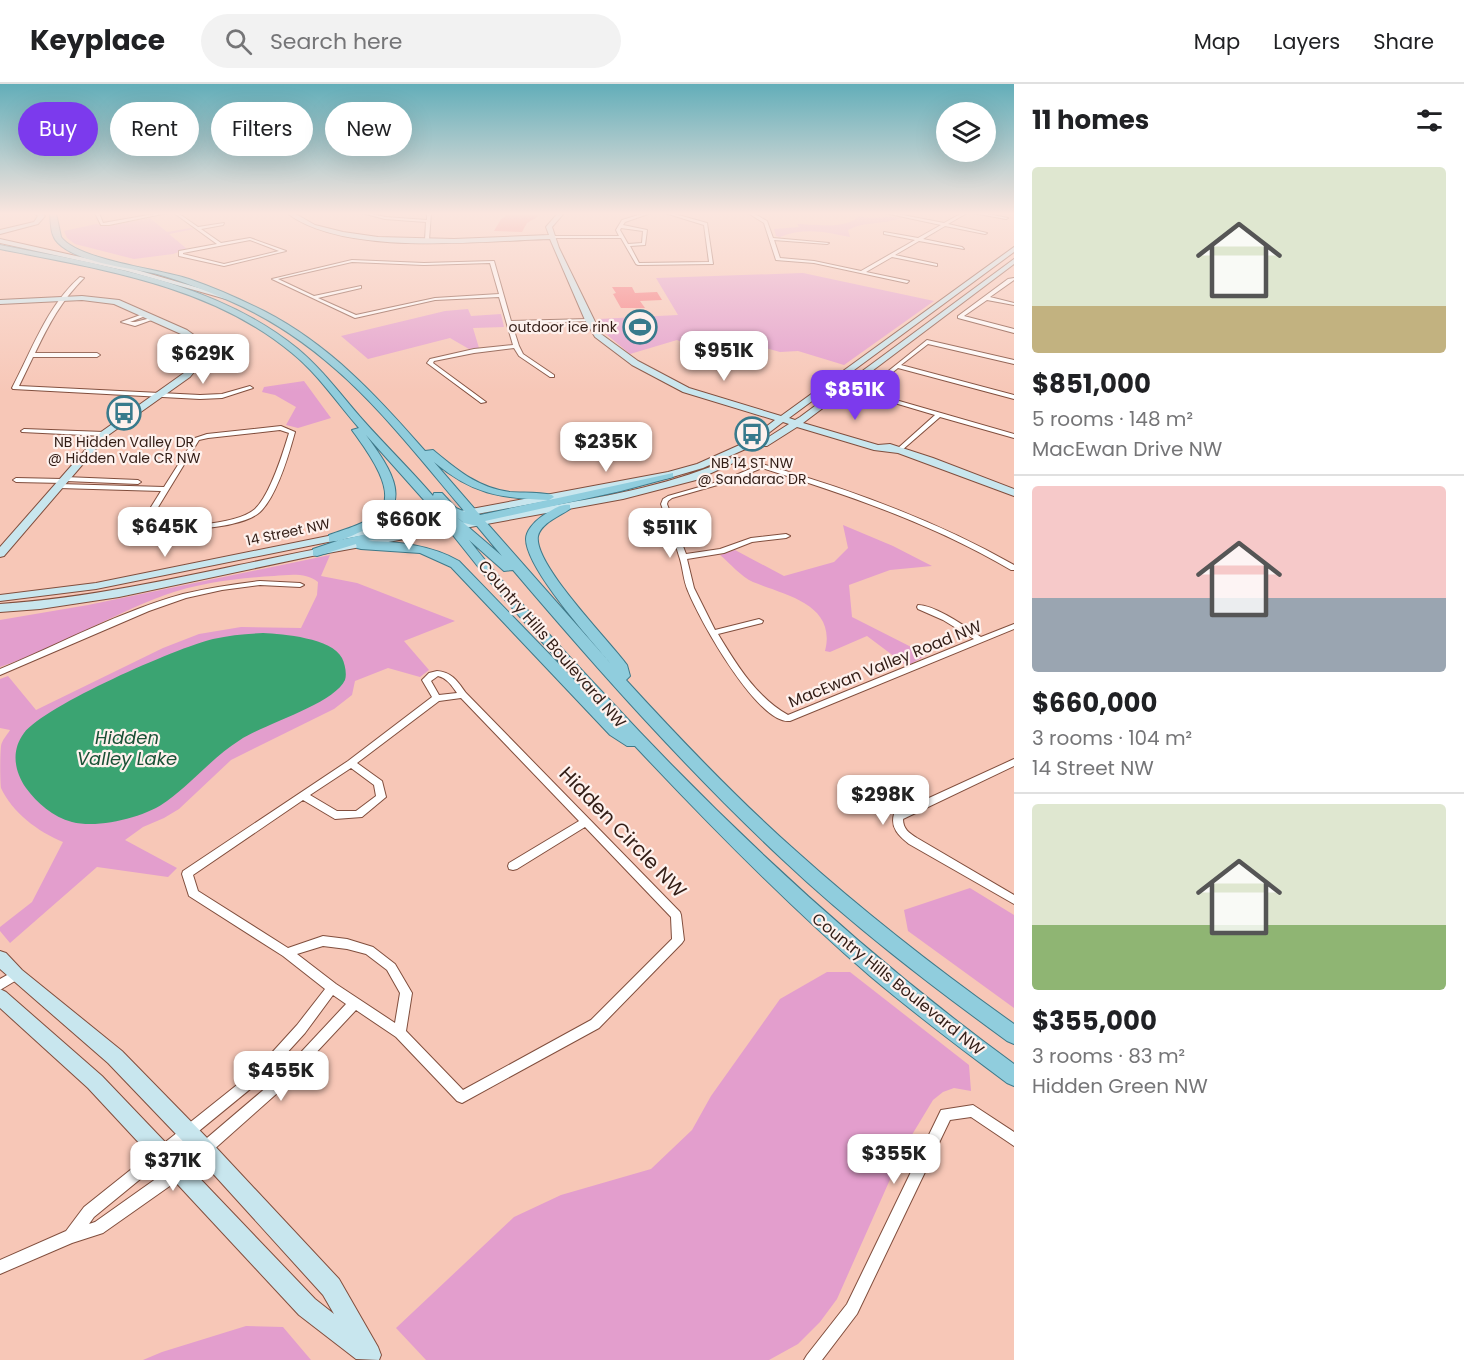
<!DOCTYPE html>
<meta charset="utf-8">
<style>
:root{--surface:#fff;--page:#f2f2f2;--text:#202124;--muted:#757577;--line:#e0e0e0;--accent:#7c3aed}
body{margin:0;font-family:Poppins,sans-serif;background:var(--page);color:var(--text);height:100vh;display:flex;flex-direction:column;font-size:22px;white-space:nowrap}
*{box-sizing:border-box;margin:0}
p{font-size:20px;color:var(--muted)}
.icon{flex:none;width:33px;height:33px;fill:none;stroke:currentColor;stroke-width:2;stroke-linecap:round;stroke-linejoin:round}
.map{position:relative;flex:1;overflow:hidden}
.details{display:flex;flex-direction:column;background:var(--surface);width:450px}
.details>*{flex:none}
.guide{position:absolute;left:18px;top:18px;width:570px;height:54px;display:flex;gap:12px}
.controls{position:absolute;left:936px;top:18px;display:grid;gap:12px}
.controls a{display:grid;place-items:center;width:60px;height:60px;border-radius:50%;background:var(--surface);box-shadow:0 6px 24px #0002;font-size:30px}
.price{position:absolute;translate:-50% -51px;padding:0 14px;border-radius:12px;background:#fff;color:#222;font-size:20px;line-height:39px;filter:drop-shadow(0 2px 3px #0008)}
.price::after{content:'';position:absolute;left:50%;top:36px;width:18px;height:14px;margin-left:-9px;background:inherit;clip-path:polygon(0 0,100% 0,50% 100%)}
.price.selected{background:var(--accent);color:#fff}
ul{padding:0;list-style:none}
li{display:grid;align-content:center;gap:12px;height:318px;padding:0 18px}
li+li{border-top:2px solid var(--line)}
li span{display:grid;place-items:center;height:186px;border-radius:6px;color:#555}
li>.icon{margin-inline-start:auto}
span .icon{width:108px;height:108px;fill:#fffc;stroke-width:1}
li b{font-size:26px}
h2{display:flex;justify-content:space-between;align-items:center;height:72px;padding:0 18px;font-size:26px}
.tag{padding:0 21px;border-radius:27px;background:var(--surface);box-shadow:0 6px 24px #0002;font-size:21px;line-height:54px}
.tag.selected{background:var(--accent);color:#fff}
header{display:flex;align-items:center;gap:36px;box-sizing:border-box;height:84px;padding:0 30px;background:var(--surface);border-bottom:2px solid var(--line)}
header strong{font-size:28px}
nav{display:flex;gap:33px;margin-inline-start:auto;font-size:21px}
.search{width:420px;height:54px;background:var(--page);display:flex;align-items:center;gap:15px;box-sizing:border-box;padding:0 21px;border-radius:33px;color:var(--muted);font-size:22px}
main{display:flex;flex:1;min-height:0}
.map>svg:first-child{display:block}
</style>
<header>
<strong>Keyplace</strong>
<div class="search"><svg class="icon" aria-label="search" viewBox="0 0 24 24"><circle cx="10" cy="10" r="6"/><path d="M15 15l6 6"/></svg>Search here</div>
<nav><a>Map</a><a>Layers</a><a>Share</a></nav>
</header>
<main>
<div class="map">
<svg width="1014" height="1276" viewBox="0 0 1014 1276">
<rect width="100%" height="100%" fill="#f7c7b7"/>
<path fill="#e39ecd" d="M859 132C874 136 886 131 901 134 883 141 864 137 848 146L850 153C826 148 804 143 780 153L776 152 774 145 799 143 797 140C815 140 846 146 859 132Z
M150 134 167 148 191 144 194 145 169 150 187 165 173 170 134 175 75 160 67 154 64 147 96 140 109 142Z
M803 189 934 217 844 281 798 267 780 268 740 257 692 263 677 256 630 270 606 250 598 235 678 231 656 194Z
M468 225 471 232 501 230 504 243 473 244 479 264 469 265 450 254 368 275 341 252 445 227Z
M304 297 331 334 298 344 286 341 296 323 275 311 262 308 264 303Z
M843 441 893 462 932 482 890 486 849 501 852 533 927 571 907 582 867 552 830 568 825 567C837 520 785 511 753 498 741 493 730 479 720 471L735 466 784 492 834 478 848 464Z
M330 471 321 492 357 499 455 537 404 557 429 586 420 593 388 584 355 597 352 611 334 625 231 676 179 725 164 734 143 743 125 756 177 784 168 793 97 783 10 859 0 847V843L32 818 63 758C38 748 12 728 1 704 0 695 0 671 1 662 2 656 7 651 10 646L0 644V595L8 592 36 626 163 564 199 550 241 543 301 544 317 511 318 498C306 488 288 491 274 492 238 494 198 499 165 511 108 532 57 564 0 583V536L88 521Z
M970 804 1014 831V924L908 847 904 826Z
M827 888H850L969 981 971 1007 954 1004 943 1008 933 1016 904 1064 837 1215 820 1238 798 1260 769 1276H426L396 1244 514 1133 561 1111 651 1085 692 1046 711 1012 780 915Z
M246 1242 283 1243 311 1276H143L162 1268Z"/>
<path fill="#3ba472" d="M263 549C283 550 332 554 342 574 345 580 347 590 345 596 334 620 264 640 240 656 213 673 193 698 167 717 146 733 99 745 72 738 53 733 37 719 26 704 14 687 11 666 24 649 46 621 176 564 213 555 230 551 246 550 263 549Z"/>
<path fill="#f6787e" d="M510 129H516L539 132 527 139 522 148 494 147 501 135Z
M612 203H632L635 209 657 208 662 216 640 217 645 224H621L613 210 616 209Z"/>
<g fill="none" stroke-linecap="round" stroke-linejoin="round">
<g stroke="#814e3d" stroke-width="2">
<path id="street" d="M95 129H99L103 139 160 129H167L109 141H101Z
M174 129H178L198 143 224 139 223 141 201 145 221 159 250 154 286 167 224 182 179 172V167L217 160ZM250 156 279 167 224 180 183 170V169Z
M362 129H368L385 133 427 136V129H431L429 156 427 157 425 156 426 138 385 135Z
M645 129H651L625 138 623 141 647 146 645 161 630 162 639 179 709 178 704 141 665 129H671L707 139 713 180 638 181 636 180 621 154H552L550 153 552 152H619L616 146 622 136ZM621 144 643 147 642 159 628 160 620 146Z
M748 129H753L767 137 773 154 829 159 827 160 774 156 780 174 814 177 861 187 915 156 884 150V148L918 154 941 141 885 129H892L944 139 962 129H967L948 140 987 149 985 150 945 142 923 155 962 163 964 165 919 157 895 171 937 180V182L892 173 866 188 909 197 907 199 814 179 776 176 764 139Z
M973 129H982L1008 134 1006 135Z
M352 176 424 179 494 177 511 237 589 235 591 236 589 237 512 240 519 262 523 270 554 291V293H550L519 272 514 264 474 269 434 277 433 279 486 318 481 319 427 279 430 275 474 265 513 261 499 213 435 216 355 234 272 195ZM352 178 424 181 490 179 499 210 435 214 356 231 318 214 361 204V202L314 212 278 195Z
M80 193 84 194C61 217 49 240 35 269H97L100 271 97 273H33L19 302 200 311 222 310 250 302 253 304 222 314 200 315 13 305 12 304C32 266 47 222 80 193Z
M1014 194V196L990 213 1014 219V221L987 216 964 232 1014 245V249L958 234V232L1008 195Z
M146 229 148 230V231L130 238H135L155 233 157 234 135 242 121 238Z
M927 256 1014 276V280L928 260 901 281 1014 311V315L898 284 868 308 1014 350V354L940 333 901 367H897V365L935 331 861 309Z
M200 266H217L226 271 196 277V275L218 270 198 269 197 268Z
M281 342 295 348C289 370 277 412 260 428 240 446 170 447 143 447L136 456H133L129 454 138 444 161 407 59 404 56 402 59 400 164 403 195 354 207 350ZM280 346 289 349C283 369 270 411 255 425 236 442 171 443 146 443L199 356 208 354Z
M24 345 104 348 107 350 104 352 22 348 21 347Z
M762 380C849 405 935 436 1014 481V486H1011C931 439 850 412 762 384L728 398 672 414 668 417 667 420 686 470 720 465 751 454 786 450 790 452 786 454 752 458 724 469 687 475 694 504 715 546 759 535 763 537 762 539 718 550C736 580 757 614 788 631L974 555 943 536 918 525 917 523 918 521C935 521 966 543 981 553L1014 540V545L790 637C758 641 699 535 688 507 683 496 683 483 679 472 674 454 667 437 661 420L663 415 668 412 724 396Z
M65 393 138 396 141 398 138 400 66 397 63 399 16 398 13 396 16 394 62 395Z
M260 497 300 499 304 501 300 503 260 501 222 506 186 514 149 527 0 591V585C60 560 121 527 183 510 209 504 234 500 260 497Z
M437 587C452 588 458 598 466 609L680 828 681 831 684 856 682 859 599 944 462 1019 457 1017 396 953 356 926 283 1004 184 1092 103 1149 72 1159 0 1190V1176L66 1147 84 1123 257 985 297 941 325 905 283 872 189 812 182 790 183 787 348 677 432 613 422 596 429 589ZM438 592C447 594 452 602 457 609L439 611 431 597ZM461 614 579 737 509 779 508 782 509 785 513 786 517 785 585 743 671 833 672 855 591 936 463 1006 406 947 412 909 395 880 373 863 347 855 323 852 288 864 198 807 193 791 303 716 335 735 362 733 386 713 382 697 357 679 439 617ZM351 684 374 701 376 712 356 727H337L310 711ZM323 862 347 865 366 870 387 886 400 909 395 939 336 900 297 870ZM333 911 346 920 275 996 174 1082 95 1138 89 1140 94 1133 265 993 305 949Z
M1014 675V682L903 735C903 745 909 749 917 754L1014 811V820L909 760C899 752 890 744 894 730Z
M16 886 20 888 22 891 20 894 0 906V895Z
M973 1021 1014 1048V1062L971 1033 950 1036 857 1230 822 1276H804L807 1271 847 1220 941 1026Z"/>
</g>
<g stroke="#814e3d" stroke-width="2">
<path id="secondary" d="M34 129H41L45 132 38 140 0 150V146L34 138 38 132Z
M287 129H294L315 141 343 148 378 153 454 155 549 151 546 143 558 129H564L552 143 559 164 601 250 638 277 689 304 781 332 1014 163V168L789 334 795 336 800 333 1014 175V180L803 339 878 361 890 360 933 374 1014 405V412L898 369 874 366 797 343 767 362H761V358L789 340 783 338 750 363 703 384 669 394 333 457 96 505 0 517V511L96 499 333 451 668 388 697 380 744 359 775 336 683 308 632 281 595 253 585 236 550 155C480 157 344 173 287 129Z
M0 155 130 184 230 213 226 215 127 187 0 159Z
M82 212 119 216 187 246 198 254 204 268 198 283 190 293 107 352 4 472 0 473V463L101 348 184 289 190 282 196 268 192 257 181 250 114 220 82 216 0 220V216Z
M734 373 742 375 696 396 623 415 317 471 119 513 40 525 0 528V520C118 512 232 480 349 459 416 447 483 435 550 422 613 411 675 400 734 373Z
M0 867 6 869 22 886 122 967 211 1058 339 1195 378 1263 381 1271 379 1276 356 1275 299 1231 88 1004 0 924V905L6 908 102 992 315 1215 334 1230 323 1211 197 1072 108 979 0 885Z"/>
</g>
<g stroke="#3f7989" stroke-width="2">
<path id="primary" d="M50 129H56L61 153C78 176 159 185 189 195 215 204 240 215 264 227 330 261 377 312 425 367L433 366C456 385 478 404 510 408 524 409 538 408 552 411L554 413 549 416 673 389V393L621 407 485 437 612 581C592 557 526 485 526 455 526 447 534 438 541 433 549 428 560 419 570 421V425C560 432 541 439 538 452 533 480 609 556 627 581L630 592 626 596C680 655 736 714 796 767 865 829 938 886 1014 940V960L1007 957C929 900 852 841 782 775 686 685 598 586 513 486L504 487 469 456C512 511 559 562 607 613 732 748 865 871 1014 980V1002L1007 999C960 964 914 929 870 892 787 820 710 742 635 662H627L610 651 451 483 420 469 361 465 357 464 356 460 317 472 313 471V465L340 456 440 434 366 351C391 385 418 423 365 446 354 450 340 459 329 457V451C345 445 368 440 380 426 398 406 364 363 352 346L359 344C337 319 318 290 292 269 211 201 99 185 0 165V161C101 181 215 197 298 265 322 285 341 311 362 335 385 361 410 385 433 412L434 409H442L456 424 465 428C394 344 335 263 230 217 207 207 182 197 157 190 130 184 78 179 58 159 50 151 51 139 50 129ZM434 378C472 410 499 414 548 416L480 431ZM458 434 464 439 477 442 502 472 459 435ZM444 440 499 509 587 609 459 477C431 461 400 458 368 457Z"/>
</g>
<use href="#street" fill="#fff" fill-rule="evenodd"/>
<use href="#secondary" fill="#c8e6ee" fill-rule="evenodd"/>
<use href="#primary" fill="#90cddd" fill-rule="evenodd"/>
</g>
<linearGradient id="sky" x2="0" y2="1"><stop stop-color="#63aeb9"/><stop offset="0.42" stop-color="#fbe6df"/><stop offset="1" stop-color="#fbe6df" stop-opacity="0"/></linearGradient>
<rect width="1014" height="308" fill="url(#sky)"/>
<defs>
<g id="stadium-ring" transform="scale(1.725)"><circle r="9.5" fill="#fef1ed" stroke="#387a8c" stroke-width="1.5"/><path d="M0-5a6.5 5 0 1 0 0 10a6.5 5 0 1 0 0-10ZM-3.5-1.8h7v3.6h-7Z" fill="#387a8c"/></g>
<g id="bus-ring" transform="scale(1.725)"><circle r="9.5" fill="#fef1ed" stroke="#387a8c" stroke-width="1.5"/><path d="M-5-6H5V4H4V6H2V4H-2V6H-4V4H-5ZM-3.5-4V0h7V-4ZM-3.5 1.2v1.5H-2V1.2ZM2 1.2v1.5H3.5V1.2Z" fill="#387a8c"/></g>
</defs>
<g fill-rule="evenodd">
<use href="#stadium-ring" x="640" y="243"/>
<use href="#bus-ring" x="124" y="329"/>
<use href="#bus-ring" x="752" y="350"/>
</g>
<g text-anchor="middle" dominant-baseline="central" stroke-width="4.5" stroke-linejoin="round" paint-order="stroke">
<g font-size="14" fill="#321d16" stroke="#fef1ed">
<text x="617" y="243" text-anchor="end">outdoor ice rink</text>
<text x="124" y="358">NB Hidden Valley DR<tspan x="124" dy="16">@ Hidden Vale CR NW</tspan></text>
<text x="752" y="379">NB 14 ST NW<tspan x="752" dy="16">@ Sandarac DR</tspan></text>
</g>
<g font-size="14" fill="#321d16" stroke="#fef1ed">
<text transform="translate(288 448) rotate(-12)">14 Street NW</text>
</g>
<g font-size="16" fill="#321d16" stroke="#fef1ed">
<text transform="translate(552 560) rotate(49)">Country Hills Boulevard NW</text>
<text transform="translate(885 580) rotate(-22)">MacEwan Valley Road NW</text>
<text transform="translate(898 900) rotate(39)">Country Hills Boulevard NW</text>
</g>
<g font-size="18" font-style="italic" fill="#1a5136" stroke="#fef1ed">
<text x="127" y="653">Hidden<tspan x="127" dy="21">Valley Lake</tspan></text>
</g>
<g font-size="20" fill="#321d16" stroke="#fef1ed">
<text transform="translate(623 748) rotate(46)">Hidden Circle NW</text>
</g>
</g>
</svg>
<div class="controls">
<a><svg class="icon" aria-label="layers" viewBox="0 0 24 24"><path d="M12 4l9 5-9 5-9-5zM3 14l9 5 9-5"/></svg></a>
</div>
<b class="price" style="left:724px;top:298px">$951K</b>
<b class="price" style="left:203px;top:301px">$629K</b>
<b class="price selected" style="left:855px;top:337px">$851K</b>
<b class="price" style="left:606px;top:389px">$235K</b>
<b class="price" style="left:409px;top:467px">$660K</b>
<b class="price" style="left:165px;top:474px">$645K</b>
<b class="price" style="left:670px;top:475px">$511K</b>
<b class="price" style="left:883px;top:742px">$298K</b>
<b class="price" style="left:281px;top:1018px">$455K</b>
<b class="price" style="left:894px;top:1101px">$355K</b>
<b class="price" style="left:173px;top:1108px">$371K</b>
<div class="guide">
<a class="tag selected">Buy</a>
<a class="tag">Rent</a>
<a class="tag">Filters</a>
<a class="tag">New</a>
</div>
</div>
<section class="details">
<h2>11 homes<svg class="icon" aria-label="filters" viewBox="0 0 24 24"><path d="M4 7h16M4 17h16"/><circle cx="9" cy="7" r="2"/><circle cx="15" cy="17" r="2"/></svg></h2>
<ul>
<li><span style="background:linear-gradient(#dfe7d0 75%,#c2b280 0)"><svg class="icon" aria-label="home" viewBox="0 0 24 24"><path d="M3 11l9-7 9 7M6 9v11h12V9"/></svg></span><div><b>$851,000</b><p>5 rooms · 148 m²</p><p>MacEwan Drive NW</p></div></li>
<li><span style="background:linear-gradient(#f6c9c9 60%,#9aa5b1 0)"><svg class="icon" aria-label="home" viewBox="0 0 24 24"><path d="M3 11l9-7 9 7M6 9v11h12V9"/></svg></span><div><b>$660,000</b><p>3 rooms · 104 m²</p><p>14 Street NW</p></div></li>
<li><span style="background:linear-gradient(#dfe7d0 65%,#8fb573 0)"><svg class="icon" aria-label="home" viewBox="0 0 24 24"><path d="M3 11l9-7 9 7M6 9v11h12V9"/></svg></span><div><b>$355,000</b><p>3 rooms · 83 m²</p><p>Hidden Green NW</p></div></li>
</ul>
</section>
</main>
